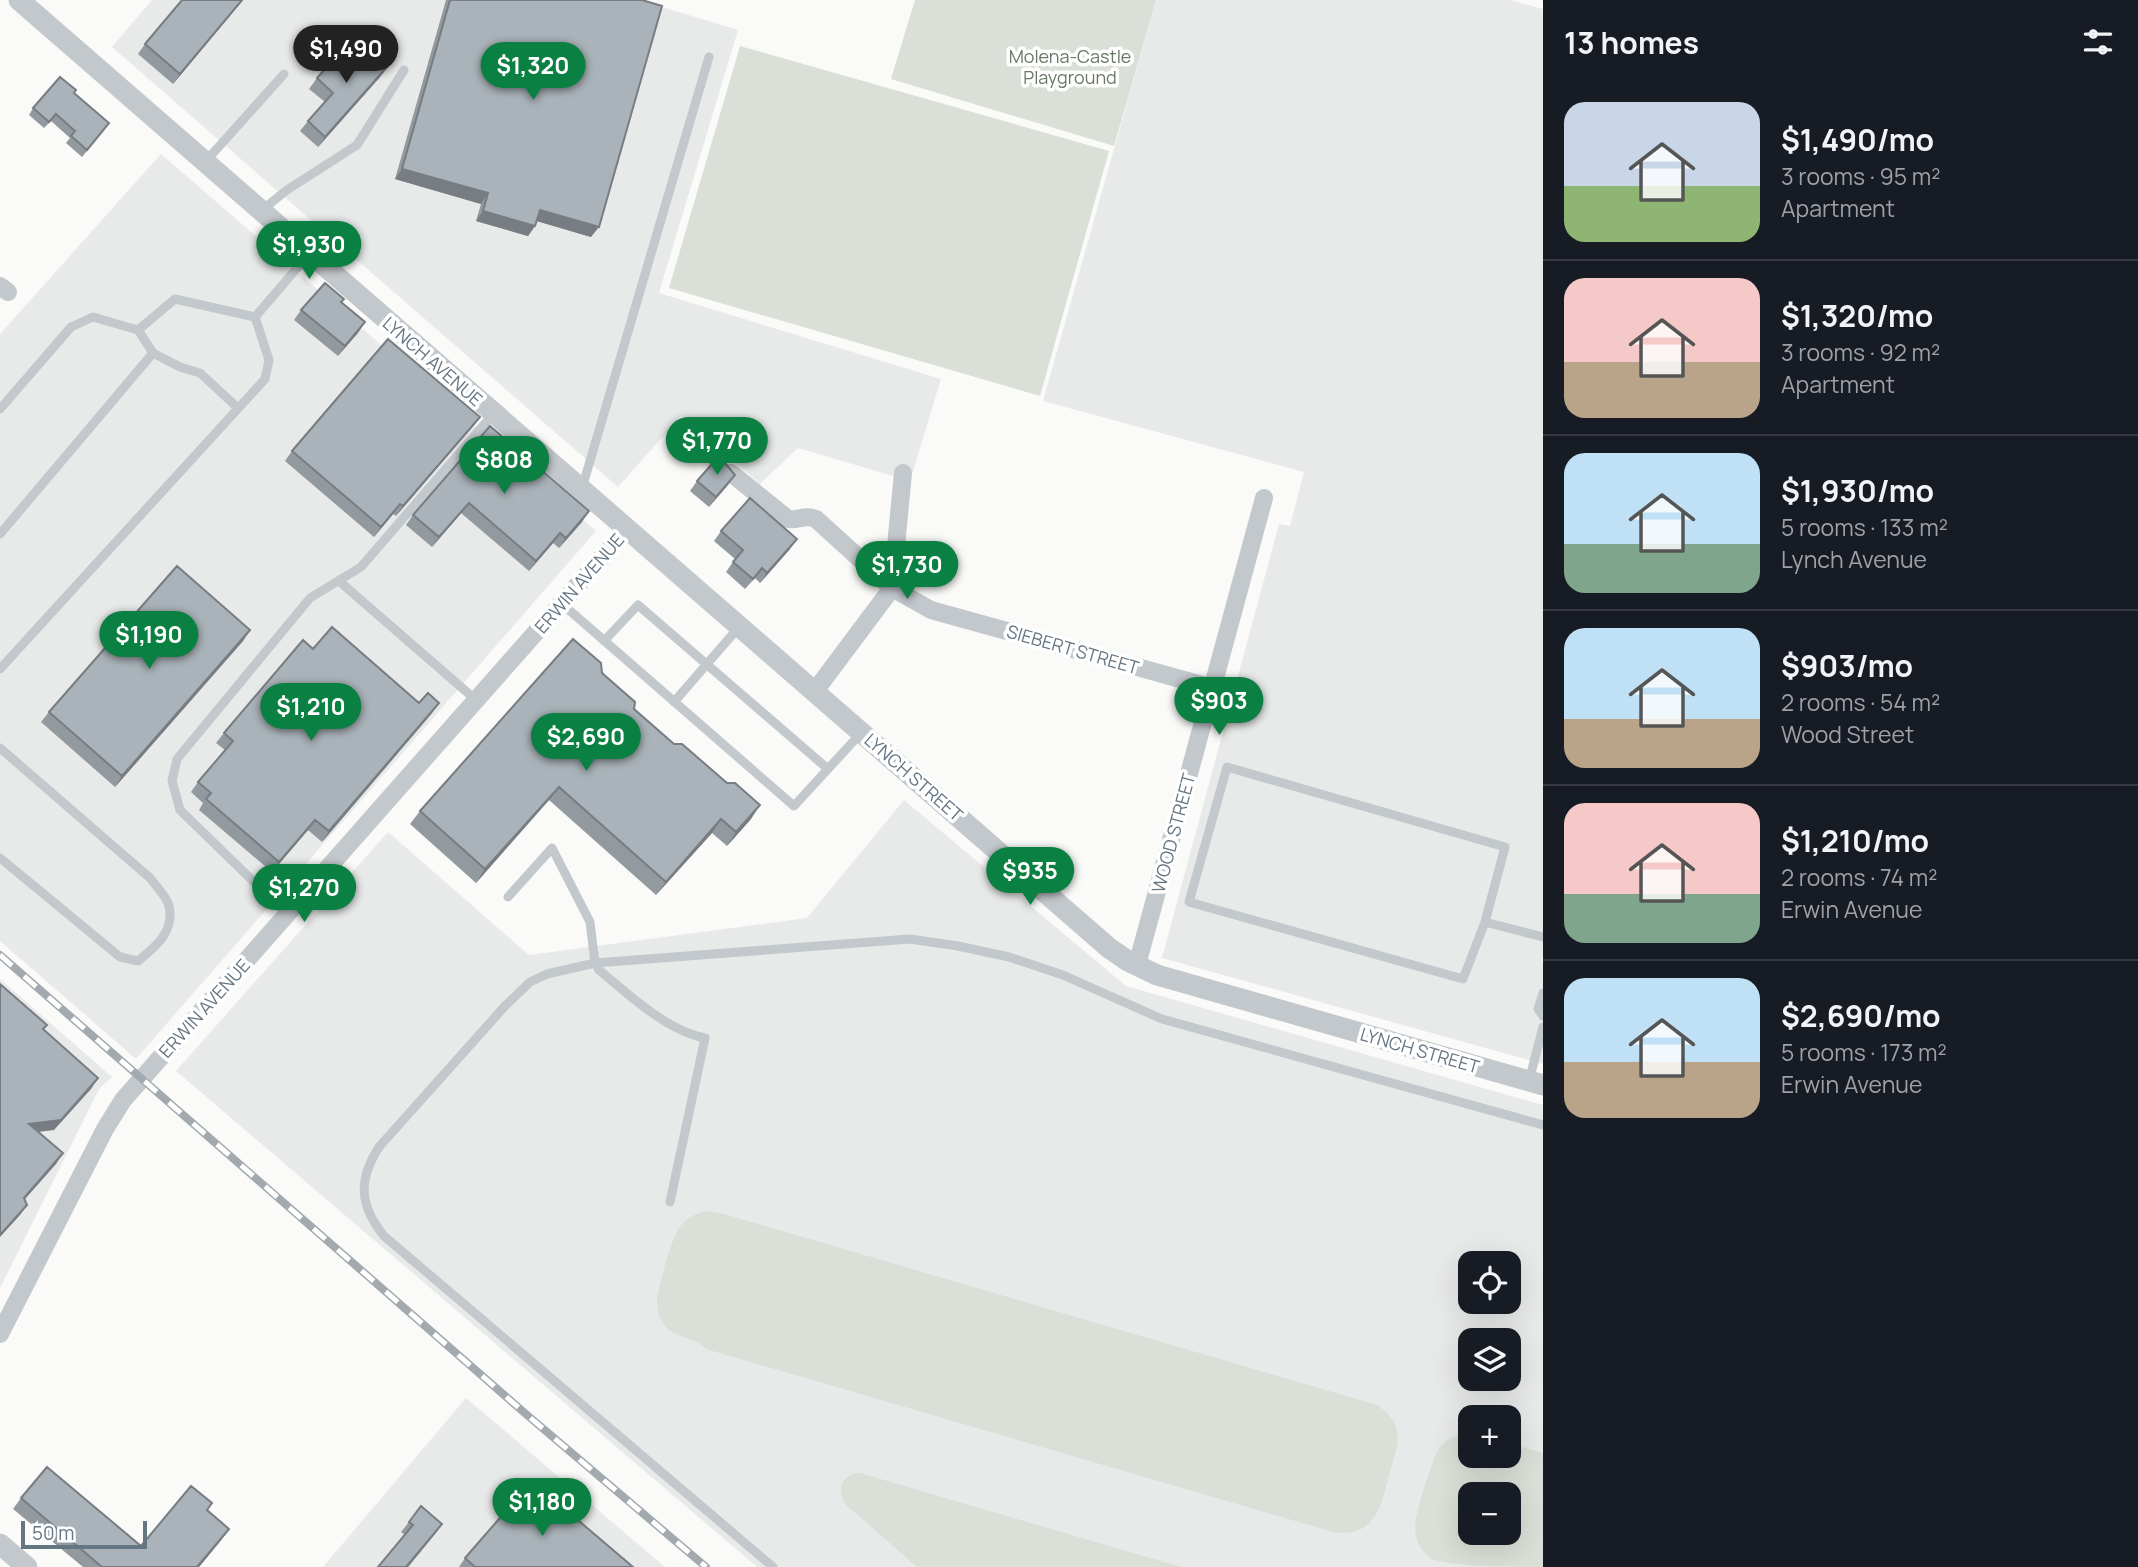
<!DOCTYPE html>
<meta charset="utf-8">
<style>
:root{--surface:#171b24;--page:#20242c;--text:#f1f3f6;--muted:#9ea1a6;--line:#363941;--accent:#0b8043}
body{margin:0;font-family:Manrope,sans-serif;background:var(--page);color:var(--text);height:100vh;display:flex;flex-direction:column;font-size:26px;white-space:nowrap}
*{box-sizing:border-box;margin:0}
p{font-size:23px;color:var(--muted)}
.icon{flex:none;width:38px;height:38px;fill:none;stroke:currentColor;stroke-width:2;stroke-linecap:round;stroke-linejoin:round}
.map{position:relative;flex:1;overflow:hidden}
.panel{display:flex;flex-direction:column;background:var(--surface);width:595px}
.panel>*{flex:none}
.controls{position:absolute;left:1458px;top:1251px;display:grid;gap:14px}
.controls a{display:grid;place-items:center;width:63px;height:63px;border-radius:14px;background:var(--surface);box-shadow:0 7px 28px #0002;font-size:35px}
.scale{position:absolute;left:21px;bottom:18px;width:126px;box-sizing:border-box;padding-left:7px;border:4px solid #657683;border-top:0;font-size:19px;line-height:24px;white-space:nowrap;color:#657683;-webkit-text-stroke:5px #fff;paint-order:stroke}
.price{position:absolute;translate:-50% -60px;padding:0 16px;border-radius:24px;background:var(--accent);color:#fff;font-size:23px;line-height:46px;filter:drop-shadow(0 2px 4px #0008)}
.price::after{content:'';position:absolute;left:50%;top:42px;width:21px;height:16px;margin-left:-10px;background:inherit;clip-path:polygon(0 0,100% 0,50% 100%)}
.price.on{background:#222;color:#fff}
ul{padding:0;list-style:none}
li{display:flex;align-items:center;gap:21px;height:175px;padding:0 21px}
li+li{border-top:2px solid var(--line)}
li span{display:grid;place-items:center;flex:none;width:196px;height:140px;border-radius:21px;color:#555}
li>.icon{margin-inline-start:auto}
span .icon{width:84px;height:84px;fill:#fffc;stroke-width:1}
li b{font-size:30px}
h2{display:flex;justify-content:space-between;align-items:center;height:84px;padding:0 21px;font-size:30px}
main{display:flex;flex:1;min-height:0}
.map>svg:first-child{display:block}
</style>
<main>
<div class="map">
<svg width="1543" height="1567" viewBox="0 0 1543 1567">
<rect width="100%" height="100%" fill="#fafaf8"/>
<path fill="#e8e9e9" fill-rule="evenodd" d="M152 0H639L738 30 659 293 941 379 910 481 798 448 760 484 681 416 618 487 112 47Z
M1156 0H1510L1543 9V1064L1162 958 1279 524 1290 526 1304 472 1043 401Z
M161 154 596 531 136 1059 0 941V334Z
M904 800 1126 986 1543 1105V1567H757L176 1071 388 832 529 955 807 918ZM1470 1264H1508V1302H1470ZM1470 1340H1508V1379H1470ZM1470 1418H1508V1456H1470ZM1470 1494H1508V1533H1470Z
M0 979 112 1077 99 1089 0 1288Z
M466 1398 665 1567H323Z"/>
<path fill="#dadfd7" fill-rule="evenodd" d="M915 0H1156L1114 146 891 79Z
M740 46 1109 151 1040 396 669 288Z
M706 1211 724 1214 1377 1405C1387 1412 1394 1419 1397 1430 1400 1443 1394 1456 1391 1468 1382 1501 1378 1539 1333 1532L706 1349C693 1335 672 1340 662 1321 658 1315 657 1307 657 1300 658 1287 672 1238 679 1228 686 1218 695 1214 706 1211Z
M1470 1434V1456H1508L1509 1443 1543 1453V1567C1516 1567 1453 1567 1432 1559 1421 1552 1415 1540 1415 1527 1415 1514 1433 1455 1441 1446 1449 1438 1459 1434 1470 1434ZM1508 1494V1533H1470V1494Z
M855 1473H860L1181 1567H917L845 1504C838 1490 839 1479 855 1473Z"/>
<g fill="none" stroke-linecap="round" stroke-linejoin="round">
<path stroke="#c3c8cc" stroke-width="9" d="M206 161 284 74
M262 210 287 190 357 145 404 70
M255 317 309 254
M153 353 180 367 200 373 238 408
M0 409 71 327 93 317 138 330 175 299 255 317
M582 488 709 57
M0 534 153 353 138 330
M339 581 476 700
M561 603 794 806 861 733
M604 641 638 605 828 769
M0 669 265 379 269 360 255 317
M674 702 739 627
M0 748 150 878C156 886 167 897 169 906 175 932 155 947 138 961L120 957 0 858
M1227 767 1505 847 1485 922 1463 979 1189 902Z
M508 897 552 848 590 922 595 963 910 939 958 946 1009 957 1063 975 1162 1019 1543 1125
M287 914 180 810 172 781 177 759 310 598 361 567 494 413
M1485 922 1543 937
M1543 993 1538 1009 1543 1016
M1529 1081 1543 1027
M670 1202 705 1038C667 1031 628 994 599 970L595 963 547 974 530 982 505 1006 379 1147C358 1180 359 1205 384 1236L773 1567"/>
<path stroke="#c3c8cc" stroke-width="18" d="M0 286 8 292
M731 473 788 519C798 521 805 514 816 519L892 588 931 610 1213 688
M815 691 892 588 903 473
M1137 965 1264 498
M0 1334 105 1129 123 1100 627 529"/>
<path stroke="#c3c8cc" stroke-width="21" d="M19 0 1109 948 1128 961 1157 975 1543 1085
M0 1544 27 1567"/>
<g stroke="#a2aab0" stroke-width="8">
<path id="rail" d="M0 955 527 1415 706 1567"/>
</g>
<use href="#rail" stroke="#fff" stroke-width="5" stroke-dasharray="16" stroke-linecap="butt"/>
</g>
<path fill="#929a9f" d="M243 0 173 84 138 54 145 44Z
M446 0H642L591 237 537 221 535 226 528 236 476 221 481 204 395 179Z
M380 77 318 147 300 131 308 121 325 102 309 89 317 78Z
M74 93 104 130 82 157 66 143 70 138 51 121 44 128 29 115 33 108Z
M341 302 365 322 338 356 294 320 301 310Z
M490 426 582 522 559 548 553 543 529 571 461 513 432 547 406 525 413 515Z
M472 427 396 516 393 514 374 537 285 461 292 451Z
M735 475 709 507 690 491 697 481Z
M721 531 790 549 760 583 755 578 745 589 726 572 735 559 714 541Z
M250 630 243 641 115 787 41 722 49 712Z
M313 649 432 713 322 842 308 830 272 872 199 810 203 803 191 792 198 782 225 750 216 743 224 733Z
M602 673 634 709 751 819 727 846 712 833 656 895 549 800 476 883 410 824 420 811Z
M21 1498 141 1546 212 1503 207 1511 222 1539 199 1567H83L13 1509Z
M409 1522 442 1524 408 1567H378L405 1535 401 1532Z
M465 1558 633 1567H459Z"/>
<path fill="#777d82" d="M242 0H243L173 84 180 74Z
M387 67 380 77 318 147 325 137Z
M402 169 488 193 481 204 395 179Z
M540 210 599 227 591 237 533 220Z
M483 211 535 226 528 236 476 221Z
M365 322 358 333 338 356 345 346Z
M480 417 472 427 396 516 403 506Z
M735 475 728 485 709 507 716 497Z
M469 503 461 513 432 547 439 537Z
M400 504 393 514 374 537 381 527Z
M589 511 582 522 559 548 566 538Z
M560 533 553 543 529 571 536 561Z
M797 539 790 549 760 583 767 573Z
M250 630 243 641 115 787 122 776Z
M439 703 432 713 322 842 329 831Z
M559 787 549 800 476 883 485 869Z
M760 805 751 819 727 846 736 832Z
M721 819 712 833 656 895 666 882Z
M315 820 308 830 272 872 279 862Z
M98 1078 91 1089 54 1130 22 1134 29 1124Z
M63 1153 56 1164 17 1208 24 1198Z
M27 1205 20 1215 0 1237V1235Z
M442 1524 435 1534 408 1567H406Z
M229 1529 222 1539 199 1567H197Z"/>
<path fill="#aab3b9" stroke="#777d82" stroke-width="2" d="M182 0H242L180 74 145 44Z
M450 0H642L662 6 599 227 540 210 535 226 483 211 488 193 402 169Z
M360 44 387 67 325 137 308 121 333 93 317 78 346 45 354 51Z
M60 77 76 90 74 93 109 123 87 150 71 136 75 131 56 114 49 122 33 108Z
M325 283 344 299 341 302 365 322 345 346 301 310Z
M388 339 480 417 403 506 400 504 381 527 292 451Z
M490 426 589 511 566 538 560 533 536 561 469 503 439 537 413 515Z
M719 456 735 475 716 497 697 481Z
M750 498 797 539 767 573 762 568 753 579 733 562 743 550 721 531Z
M177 566 250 630 122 776 49 712Z
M332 627 419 703 428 693 439 703 329 831 315 820 279 862 206 799 211 793 198 782 233 741 224 733 303 640 313 649Z
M573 639 601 663 602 673 635 702 634 709 674 744H682L727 783H735L760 805 736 832 721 819 666 882 559 787 485 869 420 811Z
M0 984 47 1025 43 1029 98 1078 61 1120 29 1124 63 1153 24 1198 27 1205 0 1235Z
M47 1467 141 1546 191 1486 212 1503 207 1510 229 1529 197 1567H102L21 1498Z
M532 1481 633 1567H475L465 1558Z
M421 1506 442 1524 406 1567H378L413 1525 409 1522Z"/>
<g text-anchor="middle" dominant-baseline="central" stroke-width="7" stroke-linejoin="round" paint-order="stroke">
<g font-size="18" fill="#687a64" stroke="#fff">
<text x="1070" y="56">Molena-Castle<tspan x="1070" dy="21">Playground</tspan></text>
</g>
<g font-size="18" fill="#657683" stroke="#fff">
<text transform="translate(433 361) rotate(41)">LYNCH AVENUE</text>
<text transform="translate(579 583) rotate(-49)">ERWIN AVENUE</text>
<text transform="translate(1073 649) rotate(16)">SIEBERT STREET</text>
<text transform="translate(914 777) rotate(41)">LYNCH STREET</text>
<text transform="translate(1173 833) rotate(-75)">WOOD STREET</text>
<text transform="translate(204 1008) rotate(-48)">ERWIN AVENUE</text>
<text transform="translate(1420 1050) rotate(16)">LYNCH STREET</text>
</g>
</g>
</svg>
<div class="controls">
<a><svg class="icon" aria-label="locate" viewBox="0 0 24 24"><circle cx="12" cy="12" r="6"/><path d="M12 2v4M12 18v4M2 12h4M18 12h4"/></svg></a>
<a><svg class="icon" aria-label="layers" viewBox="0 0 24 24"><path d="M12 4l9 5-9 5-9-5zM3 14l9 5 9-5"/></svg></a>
<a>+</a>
<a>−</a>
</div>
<div class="scale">50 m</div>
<b class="price on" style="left:346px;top:85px">$1,490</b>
<b class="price" style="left:533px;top:102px">$1,320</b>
<b class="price" style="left:309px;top:281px">$1,930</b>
<b class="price" style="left:717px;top:477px">$1,770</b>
<b class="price" style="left:504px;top:496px">$808</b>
<b class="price" style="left:907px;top:601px">$1,730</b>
<b class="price" style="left:149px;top:671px">$1,190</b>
<b class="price" style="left:1219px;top:737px">$903</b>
<b class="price" style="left:311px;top:743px">$1,210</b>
<b class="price" style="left:586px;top:773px">$2,690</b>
<b class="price" style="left:1030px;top:907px">$935</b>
<b class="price" style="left:304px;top:924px">$1,270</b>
<b class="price" style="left:542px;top:1538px">$1,180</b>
</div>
<section class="panel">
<h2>13 homes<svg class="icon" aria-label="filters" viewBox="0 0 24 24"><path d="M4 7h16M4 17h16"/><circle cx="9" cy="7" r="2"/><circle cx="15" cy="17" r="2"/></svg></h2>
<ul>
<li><span style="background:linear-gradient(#c9d6e8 60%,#8fb573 0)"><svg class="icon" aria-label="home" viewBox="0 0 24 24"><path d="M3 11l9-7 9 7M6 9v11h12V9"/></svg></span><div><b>$1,490/mo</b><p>3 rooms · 95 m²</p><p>Apartment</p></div></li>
<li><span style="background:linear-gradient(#f6c9c9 60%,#b9a48a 0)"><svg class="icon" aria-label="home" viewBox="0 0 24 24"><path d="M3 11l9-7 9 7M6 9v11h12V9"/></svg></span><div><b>$1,320/mo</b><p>3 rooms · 92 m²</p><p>Apartment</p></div></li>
<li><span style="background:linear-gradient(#bfe0f5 65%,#7fa58c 0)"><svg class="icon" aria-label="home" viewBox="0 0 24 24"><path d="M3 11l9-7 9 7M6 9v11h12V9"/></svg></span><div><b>$1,930/mo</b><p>5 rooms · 133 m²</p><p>Lynch Avenue</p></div></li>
<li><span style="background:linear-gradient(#bfe0f5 65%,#b9a48a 0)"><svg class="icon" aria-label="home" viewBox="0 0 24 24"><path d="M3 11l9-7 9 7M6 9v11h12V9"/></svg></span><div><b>$903/mo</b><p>2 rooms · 54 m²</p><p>Wood Street</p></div></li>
<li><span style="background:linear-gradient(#f6c9c9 65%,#7fa58c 0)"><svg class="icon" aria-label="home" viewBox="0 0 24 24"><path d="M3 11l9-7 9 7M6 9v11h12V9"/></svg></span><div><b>$1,210/mo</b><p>2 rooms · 74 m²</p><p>Erwin Avenue</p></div></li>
<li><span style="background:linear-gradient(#bfe0f5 60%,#b9a48a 0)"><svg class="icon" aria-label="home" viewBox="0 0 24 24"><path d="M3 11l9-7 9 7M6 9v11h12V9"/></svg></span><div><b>$2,690/mo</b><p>5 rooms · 173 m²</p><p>Erwin Avenue</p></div></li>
</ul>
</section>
</main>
